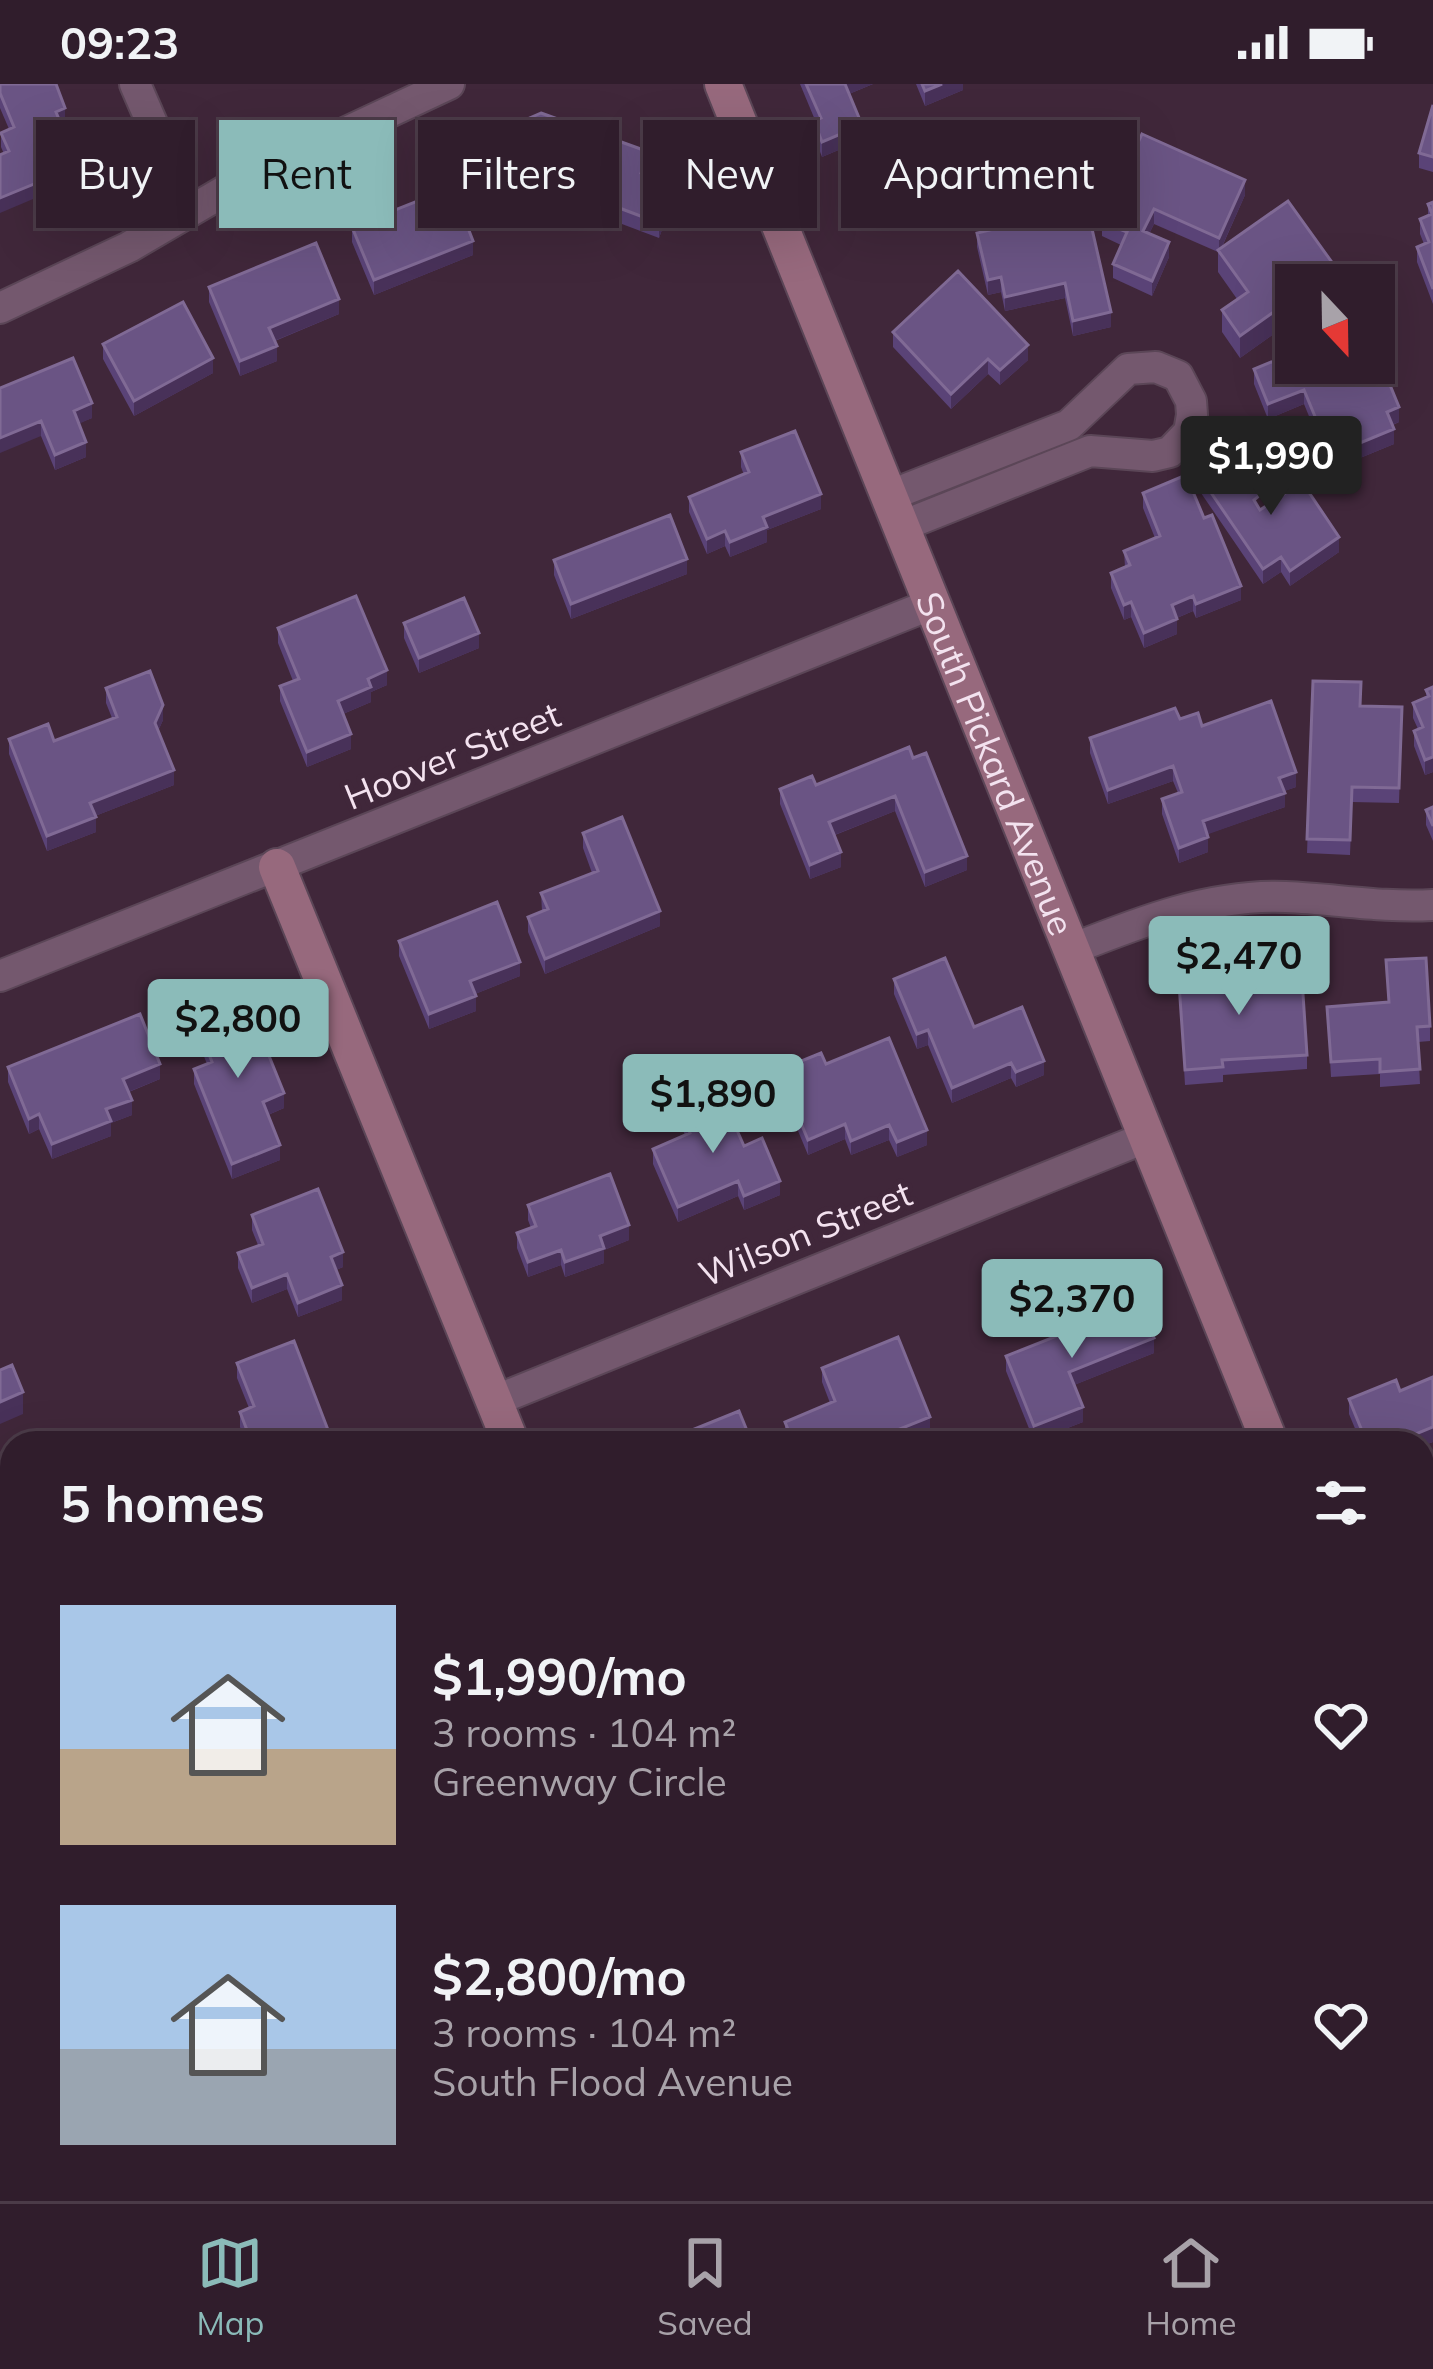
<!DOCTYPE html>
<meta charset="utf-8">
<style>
:root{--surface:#301d2c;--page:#382634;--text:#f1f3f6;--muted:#a8a2a9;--line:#4b3b48;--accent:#8bbbb9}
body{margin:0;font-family:Mulish,sans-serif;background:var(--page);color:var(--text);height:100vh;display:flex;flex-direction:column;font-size:45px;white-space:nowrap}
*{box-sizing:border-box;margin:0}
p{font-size:39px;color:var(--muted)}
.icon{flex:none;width:66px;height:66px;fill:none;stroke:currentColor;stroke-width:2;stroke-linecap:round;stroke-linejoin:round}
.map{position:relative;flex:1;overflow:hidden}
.details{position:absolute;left:0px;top:1347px;width:1434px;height:771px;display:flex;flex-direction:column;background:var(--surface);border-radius:36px 36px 0 0;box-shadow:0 12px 48px #0002,0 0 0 3px var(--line)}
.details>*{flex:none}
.top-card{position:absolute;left:36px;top:36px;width:1362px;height:108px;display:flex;gap:24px}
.needle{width:78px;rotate:158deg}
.buttons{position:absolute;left:1275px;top:180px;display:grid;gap:24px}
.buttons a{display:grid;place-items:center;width:120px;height:120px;border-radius:0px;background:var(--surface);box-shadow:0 12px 48px #0002,0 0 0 3px var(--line);font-size:60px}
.price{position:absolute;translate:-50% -102px;padding:0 27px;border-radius:12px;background:var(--accent);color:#111;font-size:39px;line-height:78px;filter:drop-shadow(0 3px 6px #0008)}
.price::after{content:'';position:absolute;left:50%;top:72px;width:36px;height:27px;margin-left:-18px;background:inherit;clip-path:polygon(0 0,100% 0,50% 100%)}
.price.active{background:#222;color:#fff}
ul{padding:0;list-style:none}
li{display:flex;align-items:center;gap:36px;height:300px;padding:0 60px}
li span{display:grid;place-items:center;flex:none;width:336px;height:240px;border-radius:0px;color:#555}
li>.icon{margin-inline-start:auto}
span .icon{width:144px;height:144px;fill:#fffc;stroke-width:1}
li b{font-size:51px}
h2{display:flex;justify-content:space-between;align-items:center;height:144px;padding:0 60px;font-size:51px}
.pill{padding:0 42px;border-radius:0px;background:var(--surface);box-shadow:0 12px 48px #0002,0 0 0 3px var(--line);font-size:42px;line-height:108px}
.pill.active{background:var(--accent);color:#111}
.status{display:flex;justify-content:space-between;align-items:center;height:84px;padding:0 60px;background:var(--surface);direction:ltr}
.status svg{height:33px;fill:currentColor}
.tabs{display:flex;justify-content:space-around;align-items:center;height:168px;border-top:3px solid var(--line);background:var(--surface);font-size:33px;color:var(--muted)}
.tabs a{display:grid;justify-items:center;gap:6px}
.tabs .active{color:var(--accent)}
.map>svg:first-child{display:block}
</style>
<div class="status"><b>09:23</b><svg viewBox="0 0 49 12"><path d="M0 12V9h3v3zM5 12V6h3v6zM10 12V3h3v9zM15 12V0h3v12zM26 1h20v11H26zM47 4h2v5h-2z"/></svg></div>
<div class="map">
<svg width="1433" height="2117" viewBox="0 0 1433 2117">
<rect width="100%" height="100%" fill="#40273a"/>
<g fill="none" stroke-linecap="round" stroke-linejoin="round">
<g stroke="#5b4657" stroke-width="20">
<path id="lane" d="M438 2106 442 2117
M1193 2106 1197 2117"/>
</g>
<g stroke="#5b4657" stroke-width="34">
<path id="street" d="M135 0 190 127
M0 224 129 163 240 98 449 0
M891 411 1069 341 1128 285 1156 283 1178 292 1191 317 1192 331 1189 348 1170 368 1153 372 1090 367 902 442
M1072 865C1140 838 1211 810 1286 813 1335 815 1383 824 1433 821
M0 892 932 520
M494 1317 1147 1053
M0 1912 12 1941
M77 2106 80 2117"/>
</g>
<g stroke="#5b4657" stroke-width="40">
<g id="secondary">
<path id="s1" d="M723 0 1270 1359"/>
<path d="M277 783 511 1359"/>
<path d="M1422 1611 1433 1607"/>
<path d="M1422 1743 1433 1770"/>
<path d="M818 2106 823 2117"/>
<path d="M155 2117 182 2106"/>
</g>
</g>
<use href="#lane" stroke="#74586e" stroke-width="15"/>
<use href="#street" stroke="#74586e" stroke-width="30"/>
<use href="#secondary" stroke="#97697d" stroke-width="36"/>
</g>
<path fill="#5a4377" d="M0 0 65 39 61 40 78 96 4 70 1 63V49L9 45 0 24Z
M800 0H873L849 10 862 56 822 73 814 52V37L815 36Z
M916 0H963V6L925 22Z
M1433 21V88L1419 84V69Z
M1142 50 1245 111 1222 163 1336 201H1296V234L1240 274 1222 248V226L1237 215 1218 188V168L1154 140 1149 150 1169 173 1152 212 1113 194V180L1121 161 1102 152V138Z
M477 57 649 83 646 91 673 115 659 154 614 137 611 143 582 133V123L523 101 494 113 477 72Z
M417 99 473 171 374 211 352 158V143L418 117Z
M1433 118V220L1417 178V163L1424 160 1420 150V135L1428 132V120Z
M1087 123 1111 243 1073 252 1065 214 1005 227 1001 208 988 211 977 163V149Z
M209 203 339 230 275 257 277 277 240 292 209 218Z
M893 248 1028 276 1000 301 988 290 951 325 893 263Z
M1296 257V279L1399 338 1393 341 1394 360 1331 386 1304 320 1268 335 1254 300V285L1296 268Z
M103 260 213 289 134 332 103 275Z
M0 304 92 334 79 339 86 373 55 386 41 352Z
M741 368 821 425 767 446V458L730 473 725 462 707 470 689 428V413L744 391 741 383Z
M1201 394 1339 468 1290 502 1281 488 1263 500 1201 409Z
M1143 409 1204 434 1241 516 1196 534 1193 527 1177 534V550L1144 564 1131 533 1124 536 1111 504V489L1125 483 1124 467 1155 454 1143 424Z
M554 476 687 490 571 535 554 491Z
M404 539 479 564 419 589 404 554Z
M278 544 387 601 371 608V618L343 630 351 665 307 683 280 617V602L293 597 278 559Z
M1313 597 1361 622 1402 623 1399 719 1352 718 1350 771 1307 769Z
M1433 603V688L1425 691 1414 662V647L1418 645 1413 634V619L1426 613V606Z
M106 604 163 636 158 647 174 701 95 732 96 748 47 767 9 670V655L54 657 112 634 106 619Z
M1180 635 1202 642 1296 703 1284 707 1285 723 1207 750 1208 768 1179 779 1162 730V715L1178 709 1173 697 1108 720 1090 669V654Z
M909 663 967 786 925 803 895 727 835 751 841 783 810 795 780 720V705L816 701Z
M1433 723V757L1426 741V726Z
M583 749 660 842 545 890 528 848V833L542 827 541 809 592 789 583 764Z
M399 857 520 892 475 910 476 927 429 945 399 872Z
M1386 876 1430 942V957L1418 958 1420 1000 1380 1003V990L1331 993 1327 923 1388 919Z
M1178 885 1233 900 1307 971V985L1223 991V998L1185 1001Z
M894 895 974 943 1044 991 1016 1003 1011 994 952 1019 928 961 917 965 894 910Z
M195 935 284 1024 268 1031 280 1076 232 1095 194 1000V985L207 980 195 950Z
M826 980 927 1061 897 1073 889 1056 851 1071 845 1055 808 1071 779 1001V986Z
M8 983 160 995 129 1008 132 1031 111 1039V1052L52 1075 39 1045 29 1050 8 998Z
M681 1027 744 1062 780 1111 744 1126 738 1112 678 1138 653 1080V1065L685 1051 681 1042Z
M528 1121 629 1156 604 1166V1179L565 1193 561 1181 528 1193 517 1164V1149L531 1144 528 1136Z
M252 1131 343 1183 336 1186 342 1216 298 1233 287 1205 252 1219 238 1184V1169L258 1161 252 1146Z
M1154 1269 1074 1301 1083 1338 1034 1357 1006 1287V1272Z
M237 1279 333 1359H246L240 1343V1328L249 1324 237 1294Z
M822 1284 930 1348 903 1359H787L785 1352V1338L830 1319 822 1298Z
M1433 1293V1358L1422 1362V1359H1361L1349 1330V1315L1400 1307Z
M12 1451V1514L0 1485V1456Z"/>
<path fill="#483159" d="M844 0H873L844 12Z
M942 0H963V6L925 22V7Z
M65 24V39L56 43V28Z
M862 41V56L822 73V58Z
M649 68V83L641 104V89Z
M78 82V96L0 129V114Z
M523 86V101L494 113V98Z
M1245 96V111L1219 169V154Z
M673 100V115L659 154V139Z
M1154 125V140L1143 162V147Z
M473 157V171L374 211V196Z
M1169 158V173L1152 212V197Z
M1336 184V201H1312Z
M1001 193V208L988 211V196Z
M1065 199V214L1005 227V213Z
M1296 212V234L1240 274V252Z
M339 215V230L269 259V244Z
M1111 228V243L1073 252V237Z
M1028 261V276L1000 301V286Z
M277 262V277L240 292V277Z
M213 274V289L134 332V317Z
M988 275V290L951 325V310Z
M1304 306V320L1268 335V320Z
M92 319V334L74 342V327Z
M1399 323V338L1387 343V328Z
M41 337V352L0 369V354Z
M1394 345V360L1331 386V371Z
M86 358V373L55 386V371Z
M821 410V425L767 446V458L730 473V458L763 433Z
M725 447V462L707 470V455Z
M1339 453V468L1290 502V487Z
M1281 473V488L1263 500V485Z
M687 475V490L571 535V520Z
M1241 502V516L1196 534V520Z
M1193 512V527L1172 536V521Z
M1131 518V533L1124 536V521Z
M1177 535V550L1144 564V549Z
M479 549V564L419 589V574Z
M387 586V601L371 608V618L338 632V617L368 595Z
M163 621V636L155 654V639Z
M351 650V665L307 683V668Z
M1433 673V688L1425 691V676Z
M1173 682V697L1108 720V706Z
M174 686V701L90 734V719Z
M1296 688V703L1279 709V694Z
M1285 709V723L1203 752V737Z
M895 712V727L829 753V738Z
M96 733V748L47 767V752Z
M1208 753V768L1179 779V764Z
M841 768V783L810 795V781Z
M967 772V786L925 803V788Z
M660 827V842L545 890V875Z
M520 878V892L470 912V897Z
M476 912V927L429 945V930Z
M928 946V961L917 965V950Z
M1044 977V991L1016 1003V988Z
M1011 979V994L952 1019V1004Z
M160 980V995L123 1010V995Z
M284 1009V1024L263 1033V1018Z
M132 1016V1031L111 1039V1052L52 1075V1060L106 1025Z
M39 1030V1045L29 1050V1035Z
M845 1040V1055L808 1071V1056Z
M889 1041V1056L851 1071V1057Z
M927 1046V1061L897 1073V1058Z
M280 1061V1076L232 1095V1080Z
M738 1097V1112L678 1138V1123Z
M780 1097V1111L744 1126V1112Z
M629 1141V1156L604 1166V1179L565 1193V1178L600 1152Z
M561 1166V1181L528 1193V1178Z
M343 1168V1183L331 1188V1173Z
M287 1190V1205L252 1219V1204Z
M342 1201V1216L298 1233V1219Z
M1154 1254V1269L1069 1303V1288Z
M23 1308V1330L0 1340V1318Z
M1083 1323V1338L1034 1357V1342Z
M930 1333V1348L903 1359H865Z
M1433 1343V1358L1422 1362V1359H1394Z"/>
<path fill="#6a5484" stroke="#806a95" stroke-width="3" d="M0 0H56L65 24 56 28 78 82 0 114V71L9 67 1 49 14 43 0 9Z
M806 0H845L862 41 822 58 814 37 821 34Z
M922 0H942L925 7Z
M1433 21V73L1419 69Z
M541 29 649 68 641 89 673 100 659 139 614 122 611 128 582 118 585 109 523 86 494 98 477 57Z
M1142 50 1245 96 1219 154 1154 125 1143 147 1169 158 1152 197 1113 180 1127 148 1102 138Z
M446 87 473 157 374 196 352 143 423 115 417 99Z
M1288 117 1336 184 1312 201H1296V212L1240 252 1222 226 1248 208 1218 166Z
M1433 118V205L1417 163 1429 158 1420 135 1432 130 1428 120Z
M1087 123 1111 228 1073 237 1065 199 1005 213 1001 193 988 196 977 149Z
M316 159 339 215 269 244 277 262 240 277 209 203Z
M958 187 1028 261 1000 286 988 275 951 310 893 248Z
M183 218 213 274 134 317 103 260Z
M1374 262 1399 323 1387 328 1394 345 1331 371 1304 306 1268 320 1254 285 1296 268V279H1374Z
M73 274 92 319 74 327 86 358 55 371 41 337 0 354V304Z
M795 347 821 410 763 433 767 443 730 458 725 447 707 455 689 413 749 388 741 368Z
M1234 372 1260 411 1254 416 1260 426 1302 398 1339 453 1290 487 1281 473 1263 485 1201 394Z
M1186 391 1204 434 1212 431 1241 502 1196 520 1193 512 1172 521 1177 535 1144 549 1131 518 1124 521 1111 489 1130 481 1124 467 1160 452 1143 409Z
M670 431 687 475 571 520 554 476Z
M356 512 387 586 368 595 371 603 338 617 351 650 307 668 280 602 299 595 278 544Z
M464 514 479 549 419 574 404 539Z
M150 587 163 621 155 639 174 686 90 719 96 733 47 752 9 655 48 640 54 657 117 633 106 604Z
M1313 597 1361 598 1360 622 1402 623 1399 704 1352 703 1350 756 1307 755Z
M1433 603V673L1425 676 1414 647 1423 643 1413 619 1429 612 1426 606Z
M1271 617 1296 688 1279 694 1285 709 1203 737 1208 753 1179 764 1162 715 1182 708 1173 682 1108 706 1090 654 1175 624 1180 635 1198 629 1202 642Z
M909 663 913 674 926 669 967 772 925 788 895 712 829 738 841 768 810 781 780 705 812 692 816 701Z
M1433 723V742L1426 726Z
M622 733 660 827 545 875 528 833 548 825 541 809 598 787 583 749Z
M497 818 520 878 470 897 476 912 429 930 399 857Z
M945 874 974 943 1022 923 1044 977 1016 988 1011 979 952 1004 928 946 917 950 894 895Z
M1426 874 1430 942 1417 943 1420 985 1380 988V975L1331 978 1327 923 1389 918 1386 876Z
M1232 881 1233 900 1302 895 1307 971 1222 976 1223 983 1185 986 1178 885Z
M246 915 284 1009 263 1018 280 1061 232 1080 194 985 212 978 195 935Z
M140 930 160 980 123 995 132 1016 106 1025 111 1037 52 1060 39 1030 29 1035 8 983Z
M889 954 927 1046 897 1058 889 1041 851 1057 845 1040 808 1056 779 986 821 969 826 980Z
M721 1010 744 1062 762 1054 780 1097 744 1112 738 1097 678 1123 653 1065 690 1049 681 1027Z
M610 1090 629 1141 600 1152 604 1164 565 1178 561 1166 528 1178 517 1149 536 1142 528 1121Z
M318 1105 343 1168 331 1173 342 1201 298 1219 287 1190 252 1204 238 1169 263 1160 252 1131Z
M1140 1219 1154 1254 1069 1288 1083 1323 1034 1342 1006 1272Z
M898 1253 930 1333 865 1359H858L856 1355 845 1359H789L793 1358 785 1338 835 1317 822 1284Z
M294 1257 333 1359H252L240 1328 254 1322 237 1279Z
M12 1281 23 1308 0 1318V1286Z
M1433 1293V1343L1394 1359H1367L1349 1315 1396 1296 1400 1307Z
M739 1327 752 1359H660Z
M12 1451V1500L0 1470V1456Z"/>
<g text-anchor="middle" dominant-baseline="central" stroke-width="10" stroke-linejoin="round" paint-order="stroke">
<g font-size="36" fill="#f3e2ef" stroke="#40273a">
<text transform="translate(452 671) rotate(-22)">Hoover Street</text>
<text stroke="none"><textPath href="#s1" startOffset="732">South Pickard Avenue</textPath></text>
<text transform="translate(805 1149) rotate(-22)">Wilson Street</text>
</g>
</g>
</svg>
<div class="buttons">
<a><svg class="needle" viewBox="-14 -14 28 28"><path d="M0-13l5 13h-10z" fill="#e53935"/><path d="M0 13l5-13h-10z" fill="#a8a2a9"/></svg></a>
</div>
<b class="price active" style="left:1271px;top:434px">$1,990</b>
<b class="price" style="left:1239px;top:934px">$2,470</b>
<b class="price" style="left:238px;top:997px">$2,800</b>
<b class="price" style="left:713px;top:1072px">$1,890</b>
<b class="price" style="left:1072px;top:1277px">$2,370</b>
<div class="top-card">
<a class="pill">Buy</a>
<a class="pill active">Rent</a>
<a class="pill">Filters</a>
<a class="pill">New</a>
<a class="pill">Apartment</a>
</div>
<section class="details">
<h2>5 homes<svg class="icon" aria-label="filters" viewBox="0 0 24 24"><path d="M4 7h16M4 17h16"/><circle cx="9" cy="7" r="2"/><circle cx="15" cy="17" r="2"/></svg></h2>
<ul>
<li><span style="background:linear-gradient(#a9c7e8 60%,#b9a48a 0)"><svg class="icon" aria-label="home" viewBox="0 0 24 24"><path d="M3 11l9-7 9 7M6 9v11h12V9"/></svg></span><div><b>$1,990/mo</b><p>3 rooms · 104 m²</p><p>Greenway Circle</p></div><svg class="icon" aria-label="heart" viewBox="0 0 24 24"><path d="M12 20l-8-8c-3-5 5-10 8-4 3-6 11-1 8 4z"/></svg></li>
<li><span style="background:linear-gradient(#a9c7e8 60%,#9aa5b1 0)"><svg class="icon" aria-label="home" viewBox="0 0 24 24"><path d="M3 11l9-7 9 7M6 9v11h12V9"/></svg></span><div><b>$2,800/mo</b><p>3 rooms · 104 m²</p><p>South Flood Avenue</p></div><svg class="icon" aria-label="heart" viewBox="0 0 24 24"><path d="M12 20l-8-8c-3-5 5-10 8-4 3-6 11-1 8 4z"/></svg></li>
</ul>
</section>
</div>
<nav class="tabs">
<a class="active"><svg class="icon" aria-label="map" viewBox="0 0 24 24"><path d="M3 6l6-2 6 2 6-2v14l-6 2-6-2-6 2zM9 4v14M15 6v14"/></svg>Map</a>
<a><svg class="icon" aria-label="saved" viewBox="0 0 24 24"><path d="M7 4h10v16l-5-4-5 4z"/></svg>Saved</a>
<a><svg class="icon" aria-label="home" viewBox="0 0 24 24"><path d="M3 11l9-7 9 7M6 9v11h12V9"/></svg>Home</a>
</nav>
